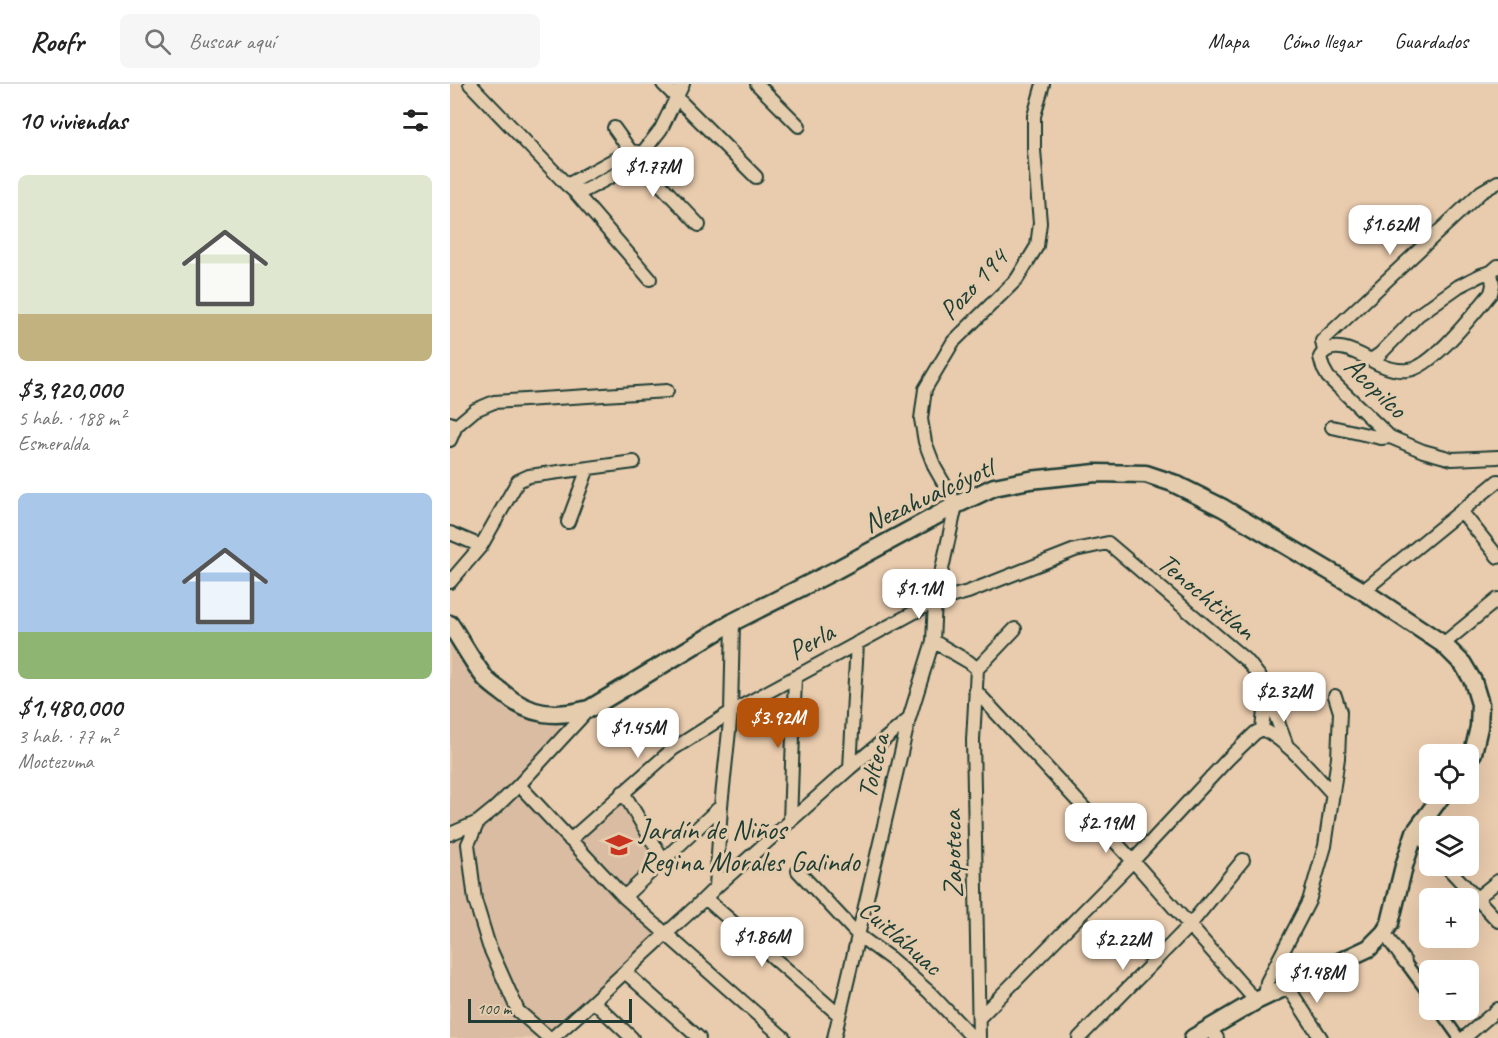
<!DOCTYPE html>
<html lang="es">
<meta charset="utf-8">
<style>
:root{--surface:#fff;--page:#f6f6f6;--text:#222;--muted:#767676;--line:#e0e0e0;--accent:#b45309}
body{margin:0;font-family:Caveat,sans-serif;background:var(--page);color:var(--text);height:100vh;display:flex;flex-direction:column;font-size:22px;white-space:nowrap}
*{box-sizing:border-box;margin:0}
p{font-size:20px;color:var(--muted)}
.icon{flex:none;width:33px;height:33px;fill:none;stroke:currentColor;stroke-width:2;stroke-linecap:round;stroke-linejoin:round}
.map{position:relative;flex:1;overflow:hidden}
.drawer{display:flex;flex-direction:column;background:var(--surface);width:450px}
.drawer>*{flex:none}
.controls{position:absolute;left:969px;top:660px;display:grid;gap:12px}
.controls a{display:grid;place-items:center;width:60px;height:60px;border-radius:9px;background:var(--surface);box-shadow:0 6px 24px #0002;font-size:30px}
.scale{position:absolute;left:18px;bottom:15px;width:164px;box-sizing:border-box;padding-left:6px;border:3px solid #1f3d34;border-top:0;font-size:16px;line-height:21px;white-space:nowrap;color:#1f3d34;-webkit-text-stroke:4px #e5ccad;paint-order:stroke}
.price{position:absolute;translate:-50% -51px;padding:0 14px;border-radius:12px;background:#fff;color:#222;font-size:20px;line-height:39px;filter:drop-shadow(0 2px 3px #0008)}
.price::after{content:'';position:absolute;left:50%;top:36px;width:18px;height:14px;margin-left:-9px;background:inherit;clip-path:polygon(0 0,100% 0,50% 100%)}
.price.on{background:var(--accent);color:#fff}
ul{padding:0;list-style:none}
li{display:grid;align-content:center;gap:12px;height:318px;padding:0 18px}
li span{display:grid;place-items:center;height:186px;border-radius:9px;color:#555}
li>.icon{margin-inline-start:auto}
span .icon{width:108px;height:108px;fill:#fffc;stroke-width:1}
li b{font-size:26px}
h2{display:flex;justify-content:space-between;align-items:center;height:72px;padding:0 18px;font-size:26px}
header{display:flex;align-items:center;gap:36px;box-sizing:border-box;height:84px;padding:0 30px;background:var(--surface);border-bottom:2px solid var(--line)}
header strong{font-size:28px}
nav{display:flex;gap:33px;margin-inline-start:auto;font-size:21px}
.search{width:420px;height:54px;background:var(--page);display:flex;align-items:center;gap:15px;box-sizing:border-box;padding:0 21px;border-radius:9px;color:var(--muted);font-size:22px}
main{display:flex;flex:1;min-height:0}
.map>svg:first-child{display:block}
</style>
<header>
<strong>Roofr</strong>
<div class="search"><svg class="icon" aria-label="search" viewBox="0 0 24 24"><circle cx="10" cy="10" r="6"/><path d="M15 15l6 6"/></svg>Buscar aquí</div>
<nav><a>Mapa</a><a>Cómo llegar</a><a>Guardados</a></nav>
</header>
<main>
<section class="drawer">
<h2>10 viviendas<svg class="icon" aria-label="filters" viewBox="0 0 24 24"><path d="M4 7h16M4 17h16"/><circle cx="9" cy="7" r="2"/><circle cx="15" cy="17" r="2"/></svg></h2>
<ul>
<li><span style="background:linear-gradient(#dfe7d0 75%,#c2b280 0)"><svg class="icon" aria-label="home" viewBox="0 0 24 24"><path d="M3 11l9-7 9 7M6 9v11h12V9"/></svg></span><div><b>$3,920,000</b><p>5 hab. · 188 m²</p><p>Esmeralda</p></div></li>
<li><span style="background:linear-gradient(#a9c7e8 75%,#8fb573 0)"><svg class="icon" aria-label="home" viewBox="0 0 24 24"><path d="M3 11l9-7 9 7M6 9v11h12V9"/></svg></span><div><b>$1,480,000</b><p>3 hab. · 77 m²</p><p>Moctezuma</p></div></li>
</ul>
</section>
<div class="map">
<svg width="1048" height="954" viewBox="0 0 1048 954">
<rect width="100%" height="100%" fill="#e9cbad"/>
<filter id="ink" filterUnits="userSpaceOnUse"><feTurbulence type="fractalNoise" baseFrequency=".0167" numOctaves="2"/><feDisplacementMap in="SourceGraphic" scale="12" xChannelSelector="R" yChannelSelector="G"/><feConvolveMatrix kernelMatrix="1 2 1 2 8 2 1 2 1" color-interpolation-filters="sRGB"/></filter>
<g filter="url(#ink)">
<path fill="#d9bca1" d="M0 546 42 611 54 622 66 631 80 636 108 640 111 644 65 694 77 709 205 850 140 911 89 954H0Z
M173 714 208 769 174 802 127 752Z"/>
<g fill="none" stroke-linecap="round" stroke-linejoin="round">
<g stroke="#1f3d34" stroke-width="14">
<path id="pedestrian" d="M955 878 980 912
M989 926 1009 954"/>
</g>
<g stroke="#1f3d34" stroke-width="16">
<path id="minor" d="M20 0 117 101 125 108 200 195
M213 0 306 93
M307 0 349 42
M164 44 187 76 249 141
M117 101 180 67 188 68
M125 108 136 106 166 90 187 76 211 45 233 0
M1048 182 1041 188 1043 201 1041 209C1025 228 982 284 958 286 949 287 940 285 931 281 915 274 883 251 870 273L873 284 878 293 940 353 973 367 1002 375 1048 373
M874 267 872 257 1031 108 1048 98
M921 276 930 270 968 231 1009 202 1031 191 1041 188
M0 339 6 342 25 326 44 318 217 307
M882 343 931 354 940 353
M0 356 6 342
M1011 427 1048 473
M118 438 138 384
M0 449 31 462
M0 498 31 462 68 397 79 392 184 378
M913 507 1048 397
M483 557 519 578 527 585
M993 560 1048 515
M527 585 523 656 529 954
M527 585 565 545
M525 606 683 777 806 917
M812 645C837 656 863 689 882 709
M812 645 816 610
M400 684 407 559
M69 701 174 813 334 954
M173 708 214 777
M28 738 18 760 25 816 39 862 68 927 99 954
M340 738 345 593
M965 748 980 764
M0 750 28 738 44 725 69 701 138 626
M120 756 223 665 281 628 485 517 518 508 625 466 658 459 798 578 812 596 837 662
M996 782 1048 837
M348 787 408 851 441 875 479 908 523 954
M266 803 271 722 281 628 283 538
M174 813 271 722
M255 814 389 931
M1027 814 1048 797
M934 849 955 878
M175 888 249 954
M837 902 871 954
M815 913 817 898 859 817 875 762 888 674 890 628 885 612
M144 918 182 954
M529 934 683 777 778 675 805 649 812 645
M759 944 767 954
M102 954C138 924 171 891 205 860 225 841 247 823 266 803L400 684 459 635
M384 954 459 635 483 557 485 517 506 421 485 384 475 358 471 335 475 305 503 258 567 195 587 162 590 139 584 66V32L593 0
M629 954 739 842 793 776
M1014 954 1048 925"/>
</g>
<g stroke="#1f3d34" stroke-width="21">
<path id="secondary" d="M0 540C12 558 22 577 35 594 40 600 47 604 53 609 80 632 105 634 139 625L283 538 386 486 506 421 544 403 580 396 646 389 696 390 723 399 773 424 913 507 993 560 1013 580 1023 597 1030 620 1029 643 1023 669 1018 675
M743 954 806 917 919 864 934 849 940 839 954 782 965 748 993 710"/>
</g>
<use href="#pedestrian" stroke="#e5ccad" stroke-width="9"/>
<use href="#minor" stroke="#e5ccad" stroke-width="12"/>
<use href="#secondary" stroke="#e5ccad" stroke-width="16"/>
</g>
</g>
<defs>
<g id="school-bare" transform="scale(2.07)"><path d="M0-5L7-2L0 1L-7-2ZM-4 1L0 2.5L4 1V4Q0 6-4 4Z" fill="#c8321e" stroke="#e5ccad" stroke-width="2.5" paint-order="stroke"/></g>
</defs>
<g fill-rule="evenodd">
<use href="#school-bare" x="169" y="761"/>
</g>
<g text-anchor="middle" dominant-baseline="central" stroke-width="6" stroke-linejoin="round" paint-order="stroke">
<g font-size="28" fill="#1f3d34" stroke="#e5ccad">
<text transform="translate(523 200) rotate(-47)">Pozo 194</text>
<text transform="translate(926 303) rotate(44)">Acopilco</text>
<text transform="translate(478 411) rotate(-25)">Nezahualcóyotl</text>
<text transform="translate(757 512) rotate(40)">Tenochtitlan</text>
<text transform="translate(361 557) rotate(-29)">Perla</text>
<text transform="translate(423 682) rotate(-77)">Tolteca</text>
<text transform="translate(502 770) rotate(-91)">Zapoteca</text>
<text transform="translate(451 853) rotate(41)">Cuitláhuac</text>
</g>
<g font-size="28" fill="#1f3d34" stroke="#e5ccad" text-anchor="start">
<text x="189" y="745">Jardín de Niños<tspan x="189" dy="32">Regina Morales Galindo</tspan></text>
</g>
</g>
</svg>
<div class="controls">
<a><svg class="icon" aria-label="locate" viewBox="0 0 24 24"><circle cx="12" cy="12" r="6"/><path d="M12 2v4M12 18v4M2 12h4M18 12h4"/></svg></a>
<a><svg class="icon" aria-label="layers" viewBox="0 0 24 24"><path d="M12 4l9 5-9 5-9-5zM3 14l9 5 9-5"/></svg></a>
<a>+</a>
<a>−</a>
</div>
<div class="scale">100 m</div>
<b class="price" style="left:203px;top:114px">$1.77M</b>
<b class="price" style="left:940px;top:172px">$1.62M</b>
<b class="price" style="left:469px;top:536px">$1.1M</b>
<b class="price" style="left:834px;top:639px">$2.32M</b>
<b class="price on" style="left:328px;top:665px">$3.92M</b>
<b class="price" style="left:188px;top:675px">$1.45M</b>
<b class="price" style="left:656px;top:770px">$2.19M</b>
<b class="price" style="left:312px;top:884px">$1.86M</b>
<b class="price" style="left:673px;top:887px">$2.22M</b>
<b class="price" style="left:867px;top:920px">$1.48M</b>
</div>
</main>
